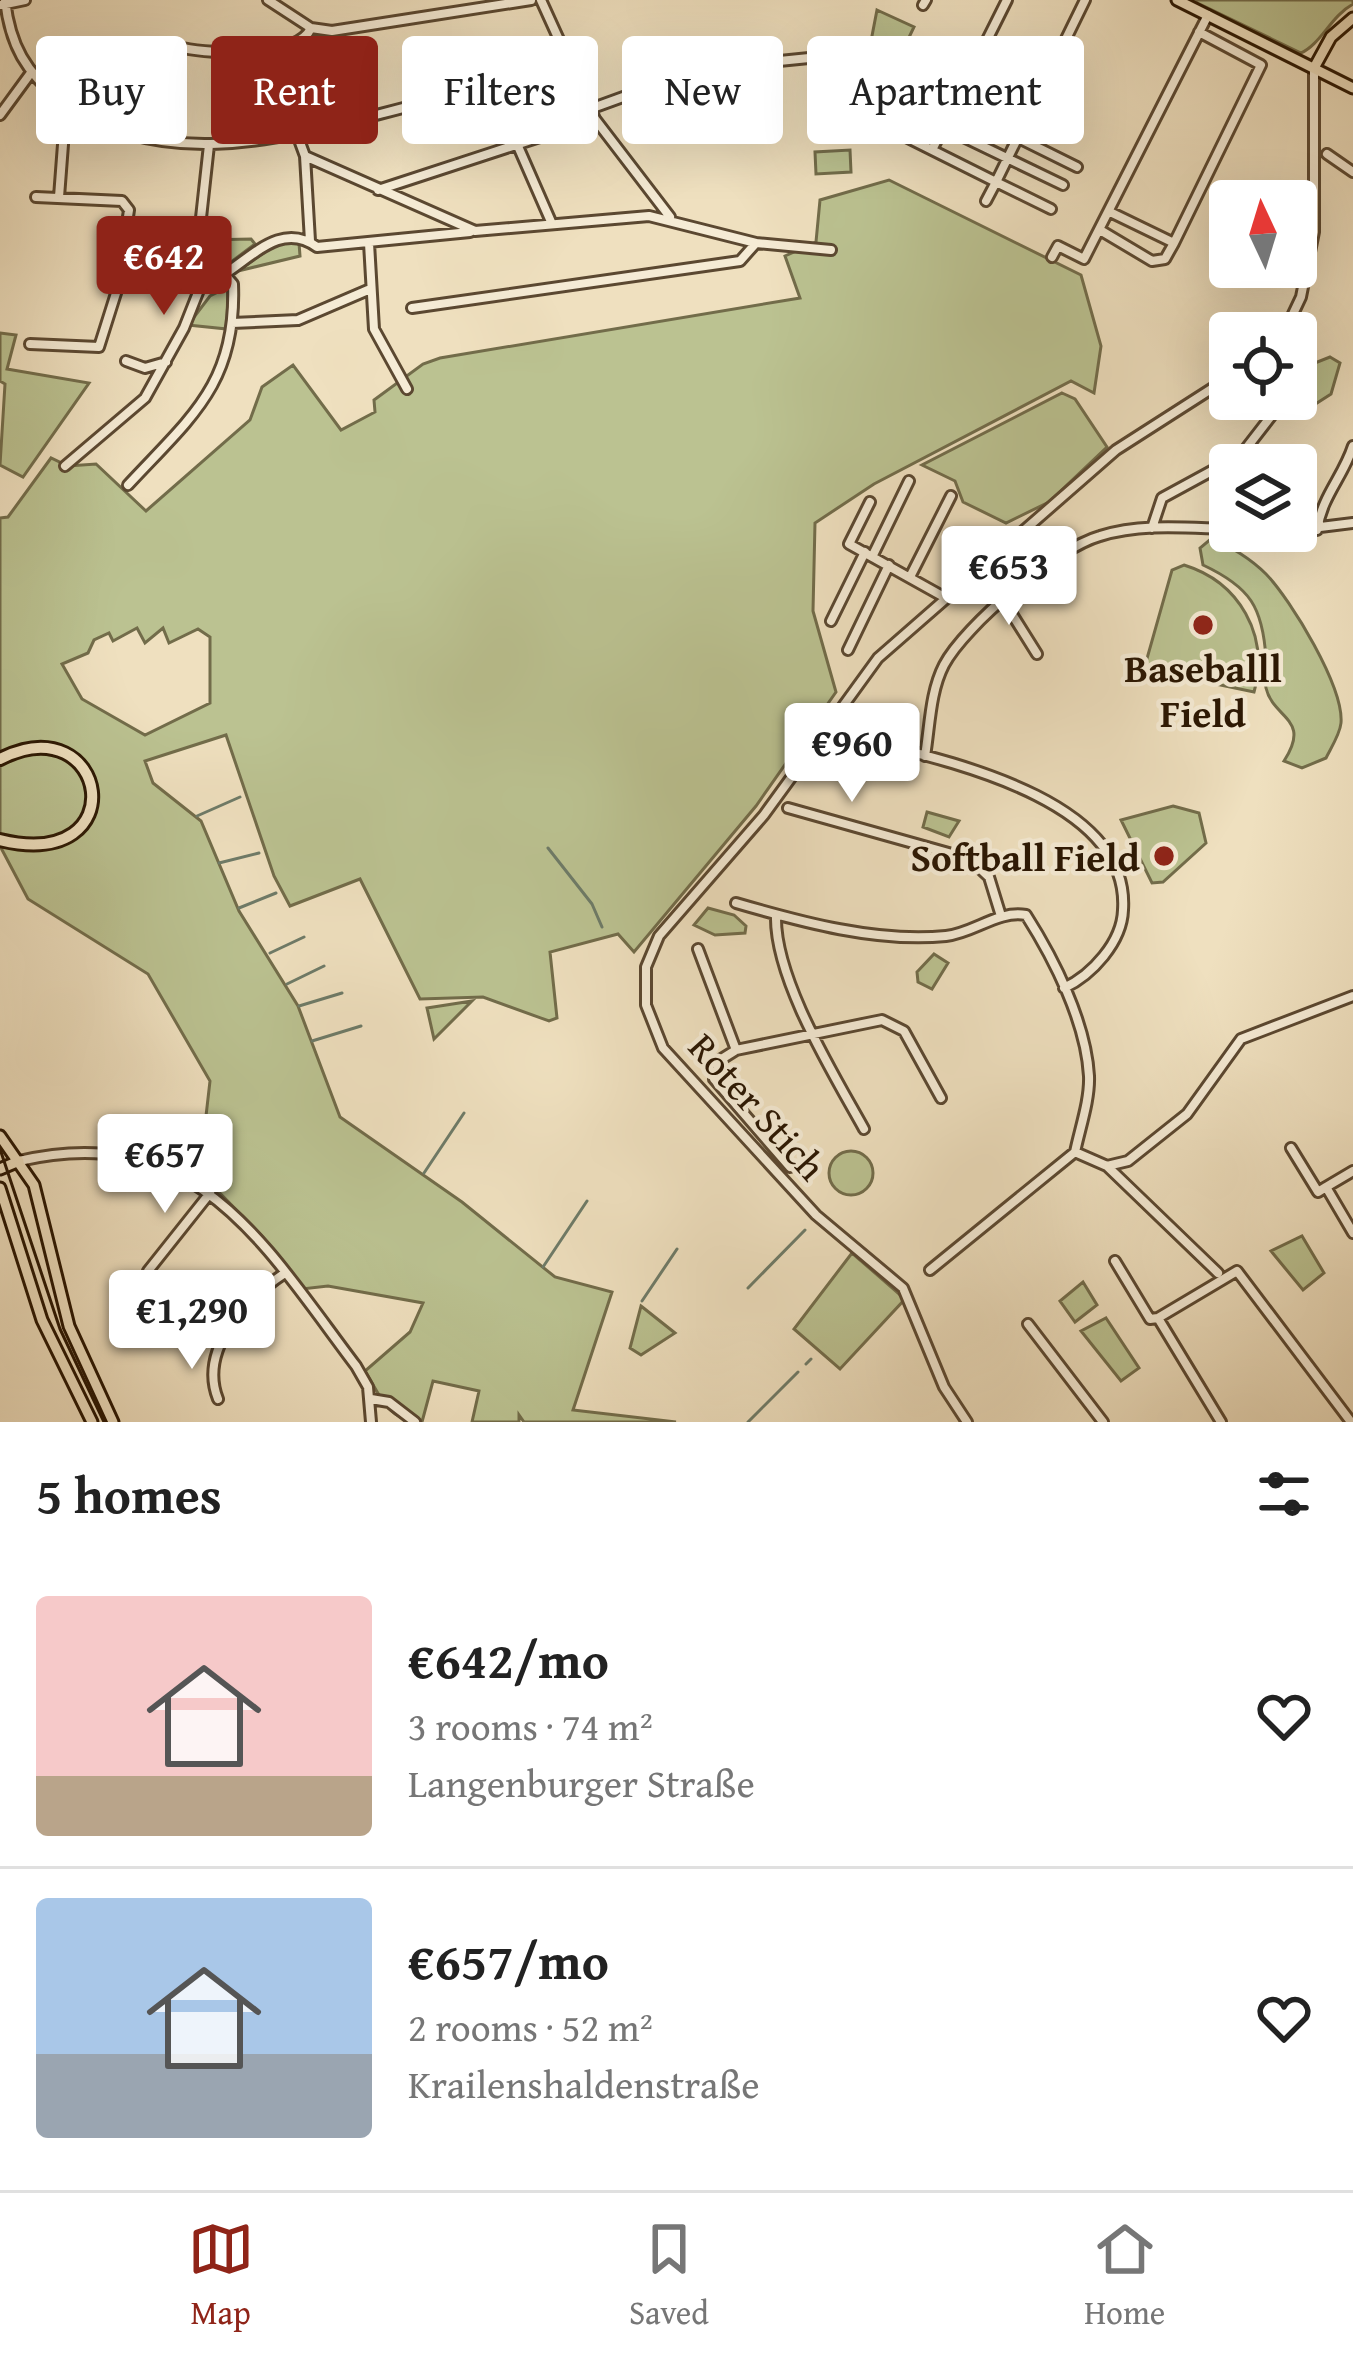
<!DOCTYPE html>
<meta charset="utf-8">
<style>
:root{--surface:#fff;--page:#f2f2f2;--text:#222;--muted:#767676;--line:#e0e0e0;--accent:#8f2418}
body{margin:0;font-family:"Gentium Book Plus",serif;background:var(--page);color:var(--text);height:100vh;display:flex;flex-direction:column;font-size:45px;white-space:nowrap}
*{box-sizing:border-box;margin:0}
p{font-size:39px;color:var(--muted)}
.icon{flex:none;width:66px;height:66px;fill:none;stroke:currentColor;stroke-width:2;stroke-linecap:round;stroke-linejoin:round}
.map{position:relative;height:1422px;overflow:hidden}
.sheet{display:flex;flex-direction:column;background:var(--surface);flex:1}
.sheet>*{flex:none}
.top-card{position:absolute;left:36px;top:36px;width:1281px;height:108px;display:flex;gap:24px}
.needle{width:78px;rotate:356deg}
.tools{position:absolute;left:1209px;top:180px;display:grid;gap:24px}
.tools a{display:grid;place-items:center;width:108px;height:108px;border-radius:12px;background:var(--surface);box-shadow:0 12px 48px #0002;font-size:60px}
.price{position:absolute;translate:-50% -102px;padding:0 27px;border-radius:12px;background:#fff;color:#222;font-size:39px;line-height:78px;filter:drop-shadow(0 3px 6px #0008)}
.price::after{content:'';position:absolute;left:50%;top:72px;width:36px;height:27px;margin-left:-18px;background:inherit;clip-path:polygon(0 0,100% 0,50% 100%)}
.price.selected{background:var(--accent);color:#fff}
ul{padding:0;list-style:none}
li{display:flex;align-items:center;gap:36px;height:300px;padding:0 36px}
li+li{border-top:3px solid var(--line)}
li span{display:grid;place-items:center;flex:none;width:336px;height:240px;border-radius:12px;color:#555}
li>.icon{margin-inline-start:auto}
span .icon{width:144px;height:144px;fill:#fffc;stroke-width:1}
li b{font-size:51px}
h2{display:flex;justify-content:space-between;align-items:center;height:144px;padding:0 36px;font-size:51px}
.chip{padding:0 42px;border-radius:12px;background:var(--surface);box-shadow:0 12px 48px #0002;font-size:42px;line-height:108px}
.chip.selected{background:var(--accent);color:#fff}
.tab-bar{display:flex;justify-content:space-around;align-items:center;height:168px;border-top:3px solid var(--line);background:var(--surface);font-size:33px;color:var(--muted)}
.tab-bar a{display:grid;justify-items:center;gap:6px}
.tab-bar .selected{color:var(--accent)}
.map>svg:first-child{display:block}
</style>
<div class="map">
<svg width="1353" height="1422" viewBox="0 0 1353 1422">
<rect width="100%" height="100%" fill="#efe0bf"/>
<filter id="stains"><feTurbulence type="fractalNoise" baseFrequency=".00167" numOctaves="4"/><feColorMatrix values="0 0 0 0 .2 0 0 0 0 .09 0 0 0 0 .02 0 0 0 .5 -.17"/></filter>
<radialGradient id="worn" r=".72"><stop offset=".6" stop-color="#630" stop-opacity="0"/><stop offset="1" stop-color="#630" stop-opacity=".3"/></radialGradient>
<path fill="#bbc291" stroke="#726c4a" stroke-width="3" fill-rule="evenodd" d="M1191 0H1353V4C1331 16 1321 44 1301 53Z
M877 10 914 27 870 119 852 110 861 87 865 40 871 41Z
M851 111 866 119 849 139 814 134Z
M850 150 851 172 816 174 815 152Z
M889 180 1081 275 1101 346 1094 393 1071 381 874 484 815 523 813 611 836 692 756 806 634 952 618 934 550 952 557 1018 549 1021 483 997 420 999 360 879 290 906 274 876 226 735 145 761 153 783 201 821 239 911 298 1006 340 1117 462 1202 555 1277 612 1292 573 1410 676 1422H524L519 1415V1422H472L479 1391 433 1381 422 1422C388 1422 380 1395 365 1371L410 1332 423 1303 328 1286 302 1289 261 1235 205 1178 202 1151 210 1081 148 974 28 899 0 846V518L8 517 51 458 68 466 96 464 146 511 250 420 262 387 293 365 341 430 375 412 374 400 423 364 440 358 800 298 785 256 816 242 820 200ZM137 628 145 643 163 628 169 643 198 629 210 637V703L145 735 82 699 62 664 88 653 94 640 109 633 113 641Z
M251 239 255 244 211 277 206 240Z
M279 242 299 243 300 256 238 271Z
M228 287 227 329 188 325 210 296Z
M0 333 16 335 7 369 89 383 23 477 0 465 5 384 0 381Z
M1330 357 1340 363 1331 394 1303 412 1297 405 1302 368Z
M1062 393 1075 399 1107 447 1049 502 1006 523 963 502 955 481 922 465Z
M1212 538C1232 548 1250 558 1266 574 1291 600 1344 687 1341 723 1340 734 1331 748 1326 758L1302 768 1284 761C1312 718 1273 719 1266 688 1264 680 1267 668 1266 659 1263 607 1250 587 1203 565L1200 548Z
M1184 565C1239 582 1270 635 1254 692L1144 669 1172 570Z
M1173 806 1199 813 1206 843 1163 882 1152 883 1121 820Z
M927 812 959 821 949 837 923 827Z
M708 908 734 915 746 926 745 933 715 935 694 925Z
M934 954 948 963 932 989 918 982 917 972Z
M472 1001 434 1039 427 1008Z
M829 1173a22 22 0 1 1 44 0a22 22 0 1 1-44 0Z
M1302 1236 1324 1273 1303 1290 1271 1251Z
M852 1253 905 1299 840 1369 794 1329Z
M1083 1282 1097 1305 1075 1322 1060 1301Z
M641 1306 675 1333 641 1355 630 1348Z
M1106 1318 1139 1368 1121 1381 1081 1331Z"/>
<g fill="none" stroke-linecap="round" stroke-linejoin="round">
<path stroke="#6e7b68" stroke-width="3" d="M197 816 240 797
M548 848 592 904 602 927
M219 863 259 853
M239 908 276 893
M270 953 304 937
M287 984 324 966
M299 1006 342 993
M312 1041 361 1026
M424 1173 464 1113
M543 1267 587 1201
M748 1288 805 1230
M642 1301 677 1249
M806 1364 811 1359
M748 1422 798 1372"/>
<g stroke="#5b4831" stroke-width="14">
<path id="minor" d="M5 0C10 45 26 73 61 100 155 171 276 141 380 114 442 98 504 82 566 61
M268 0 311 28 332 31 531 0
M541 0 595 119 670 217
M1 5 25 0
M923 5 926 0
M183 48C212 54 297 59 311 28
M954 106 1077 167
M901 107 1063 185
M590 109 700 69 819 57
M852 110 996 182 1085 0
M0 115 30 74
M298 137 305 156 475 231 649 216 756 243 831 250
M517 144 552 224
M932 150 1007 0
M1327 154 1353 172
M305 156 310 241
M378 190 595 119
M59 197 66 105
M986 201 996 182 1051 209
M1110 212 1174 243
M1100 230 1152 261 1165 259 1174 243 1261 65 1199 32
M369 243 374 329 407 389
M1052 257 1058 246 1084 259 1208 15
M201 285C239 277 273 215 317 247L470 232
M412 308 740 261 756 243
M232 323 298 320 368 290
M1284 333 1301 297 1314 232V68
M30 344 99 347 117 290 129 210 122 201 36 197
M126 361 145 368 166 362
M65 466 145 398 184 328 201 285 199 236 209 145
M128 485C190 418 237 384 233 284L227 277
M870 502 849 544 944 597
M1152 528 1162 498 1241 455 1272 415
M1296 530 1353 523
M1317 530C1322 496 1343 477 1353 446
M873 555 909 481
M911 575 951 496
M1005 603 1037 654
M831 621 865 552
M848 650 889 565
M837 733C922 756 1131 791 1123 910 1122 942 1092 975 1064 988
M925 756C930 726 930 692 944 665 965 625 1057 548 1100 536 1142 523 1187 528 1230 529
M788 808 970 859 989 877 1001 916
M736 903C801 922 878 943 946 936 974 933 998 910 1026 915 1054 959 1086 1022 1089 1076 1090 1100 1080 1128 1075 1152
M776 915C774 978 833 1073 864 1129
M698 949 736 1050
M1291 1148 1318 1192 1326 1187 1353 1233
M1075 1152 1107 1166 1128 1161 1187 1114 1241 1039 1353 996
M19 1161C196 1120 263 1243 356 1366L368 1387 371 1422
M790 1167 714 1079 720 1060 736 1050 882 1020 904 1031 941 1098
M1108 1167 1218 1273
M1326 1187 1353 1171
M210 1193 148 1271 150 1287 176 1337 216 1317 234 1321
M1115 1261 1150 1319 1158 1318 1221 1422
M930 1270 1075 1152
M1158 1318 1237 1271 1351 1422
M1028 1324 1103 1422
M218 1399C198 1349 247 1298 285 1273
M371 1399 389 1402 415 1422
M967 1422 944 1387 903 1288 816 1215 663 1048 646 1005V967L659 936 764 815 878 658 1116 450 1230 377"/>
</g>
<g stroke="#2a1602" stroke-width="15">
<path id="major" d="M1177 0 1353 88
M1314 68 1331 37 1353 18
M0 1136 34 1185 69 1326 113 1422
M0 1169 19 1161
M0 1188 42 1320 92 1422"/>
</g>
<g stroke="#2a1602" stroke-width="16">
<path id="highway" d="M0 759C108 704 137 873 0 840"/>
</g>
<use href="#minor" stroke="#f5ebd5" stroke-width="8"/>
<use href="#major" stroke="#efe0bf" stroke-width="9"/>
<use href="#highway" stroke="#efe0bf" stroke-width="10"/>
<path stroke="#2a1602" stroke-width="3" d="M0 1149 60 1329 104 1422"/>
</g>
<g fill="#8f2418" stroke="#f5ebd5" stroke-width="4.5">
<circle cx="1203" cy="625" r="12"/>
<circle cx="1164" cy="856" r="12"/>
</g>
<g text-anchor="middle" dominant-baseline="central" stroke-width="9" stroke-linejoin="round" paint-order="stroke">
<g font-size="39" font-weight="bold" fill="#2a1602" stroke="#f5ebd5">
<text x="1203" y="667">Baseballl<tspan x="1203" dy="45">Field</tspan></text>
<text x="1140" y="856" text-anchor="end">Softball Field</text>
</g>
<g font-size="39" fill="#2a1602" stroke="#f5ebd5">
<text transform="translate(758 1106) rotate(48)">Roter Stich</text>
</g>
</g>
<rect width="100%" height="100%" filter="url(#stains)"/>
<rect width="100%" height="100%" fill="url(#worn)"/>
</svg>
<div class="tools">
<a><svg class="needle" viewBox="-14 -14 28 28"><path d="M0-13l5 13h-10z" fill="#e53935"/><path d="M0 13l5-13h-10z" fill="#767676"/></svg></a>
<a><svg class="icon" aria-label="locate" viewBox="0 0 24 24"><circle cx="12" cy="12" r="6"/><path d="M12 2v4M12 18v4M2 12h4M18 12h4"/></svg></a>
<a><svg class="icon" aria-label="layers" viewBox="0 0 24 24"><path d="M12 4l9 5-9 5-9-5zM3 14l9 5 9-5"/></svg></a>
</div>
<b class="price selected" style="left:164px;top:318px">€642</b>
<b class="price" style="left:1009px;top:628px">€653</b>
<b class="price" style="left:852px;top:805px">€960</b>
<b class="price" style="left:165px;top:1216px">€657</b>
<b class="price" style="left:192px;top:1372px">€1,290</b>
<div class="top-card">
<a class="chip">Buy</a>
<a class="chip selected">Rent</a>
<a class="chip">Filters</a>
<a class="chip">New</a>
<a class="chip">Apartment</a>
</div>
</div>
<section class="sheet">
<h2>5 homes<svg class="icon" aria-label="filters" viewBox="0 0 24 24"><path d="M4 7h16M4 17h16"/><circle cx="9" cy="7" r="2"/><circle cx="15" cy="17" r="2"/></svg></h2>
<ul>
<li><span style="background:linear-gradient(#f6c9c9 75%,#b9a48a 0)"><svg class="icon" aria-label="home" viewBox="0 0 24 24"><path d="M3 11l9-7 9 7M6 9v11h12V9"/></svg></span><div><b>€642/mo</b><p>3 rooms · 74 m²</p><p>Langenburger Straße</p></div><svg class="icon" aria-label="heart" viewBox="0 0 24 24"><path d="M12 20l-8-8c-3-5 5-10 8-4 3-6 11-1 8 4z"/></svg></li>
<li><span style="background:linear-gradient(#a9c7e8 65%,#9aa5b1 0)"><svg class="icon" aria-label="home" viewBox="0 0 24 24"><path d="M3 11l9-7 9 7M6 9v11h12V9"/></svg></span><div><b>€657/mo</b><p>2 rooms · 52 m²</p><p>Krailenshaldenstraße</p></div><svg class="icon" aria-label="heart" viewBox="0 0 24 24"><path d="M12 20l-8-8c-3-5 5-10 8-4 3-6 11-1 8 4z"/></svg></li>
</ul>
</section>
<nav class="tab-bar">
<a class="selected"><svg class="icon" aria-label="map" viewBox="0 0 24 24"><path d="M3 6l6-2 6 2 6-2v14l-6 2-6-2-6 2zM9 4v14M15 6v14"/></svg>Map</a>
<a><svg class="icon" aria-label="saved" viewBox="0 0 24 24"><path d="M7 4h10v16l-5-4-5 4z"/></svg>Saved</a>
<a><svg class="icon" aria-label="home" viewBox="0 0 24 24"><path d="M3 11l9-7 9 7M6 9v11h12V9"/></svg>Home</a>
</nav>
